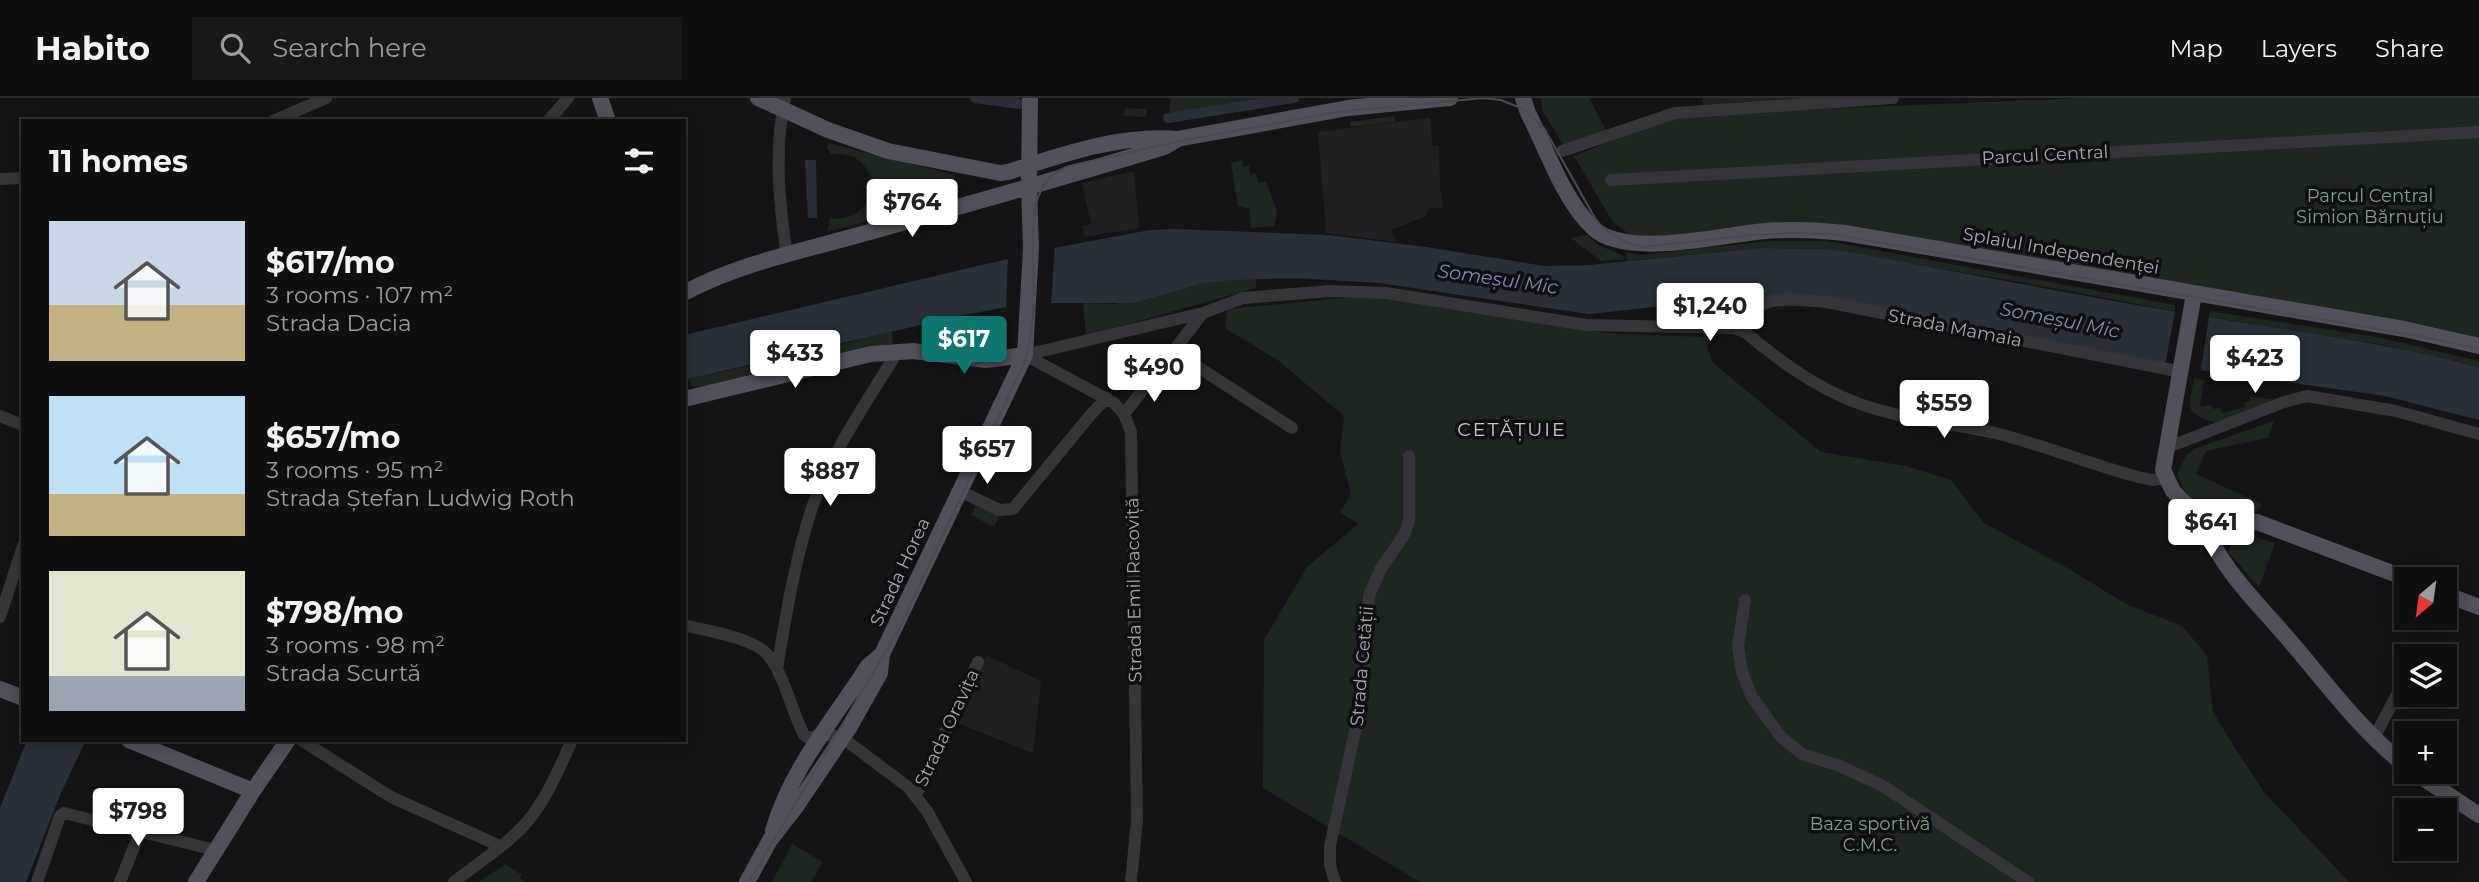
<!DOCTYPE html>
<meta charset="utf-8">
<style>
:root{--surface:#0f0f10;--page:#181819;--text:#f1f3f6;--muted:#9b9c9f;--line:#2f2f30;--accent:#0f766e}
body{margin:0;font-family:Montserrat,sans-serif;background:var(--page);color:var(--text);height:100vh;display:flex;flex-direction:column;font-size:26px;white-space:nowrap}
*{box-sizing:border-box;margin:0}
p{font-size:23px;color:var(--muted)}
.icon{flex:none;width:38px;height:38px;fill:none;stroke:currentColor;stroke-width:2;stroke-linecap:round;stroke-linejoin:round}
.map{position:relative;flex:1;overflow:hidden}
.details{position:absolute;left:21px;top:21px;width:665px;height:623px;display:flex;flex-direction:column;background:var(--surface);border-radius:0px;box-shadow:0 4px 18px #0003,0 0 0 2px var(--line)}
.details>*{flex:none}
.needle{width:46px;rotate:209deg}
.tools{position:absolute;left:2394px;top:469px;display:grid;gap:14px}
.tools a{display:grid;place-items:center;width:63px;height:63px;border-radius:0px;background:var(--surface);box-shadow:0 4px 18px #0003,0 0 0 2px var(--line);font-size:35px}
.price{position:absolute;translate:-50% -60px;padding:0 16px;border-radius:7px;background:#fff;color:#222;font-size:23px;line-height:46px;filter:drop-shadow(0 2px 4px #0008)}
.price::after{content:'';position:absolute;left:50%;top:42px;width:21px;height:16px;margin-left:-10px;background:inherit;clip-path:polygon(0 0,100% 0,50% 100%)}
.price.selected{background:var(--accent);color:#fff}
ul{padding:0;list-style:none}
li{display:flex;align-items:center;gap:21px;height:175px;padding:0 28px}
li span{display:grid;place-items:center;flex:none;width:196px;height:140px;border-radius:0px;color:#555}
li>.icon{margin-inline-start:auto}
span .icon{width:84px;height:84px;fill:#fffc;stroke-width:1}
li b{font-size:30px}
h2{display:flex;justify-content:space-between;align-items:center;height:84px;padding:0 28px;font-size:30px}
header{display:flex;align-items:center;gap:42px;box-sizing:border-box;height:98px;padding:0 35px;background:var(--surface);border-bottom:2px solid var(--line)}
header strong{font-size:33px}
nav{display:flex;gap:38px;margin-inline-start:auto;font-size:24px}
.search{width:490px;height:63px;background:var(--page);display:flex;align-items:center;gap:18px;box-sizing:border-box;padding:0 24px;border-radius:0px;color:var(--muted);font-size:26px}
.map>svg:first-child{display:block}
</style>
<header>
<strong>Habito</strong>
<div class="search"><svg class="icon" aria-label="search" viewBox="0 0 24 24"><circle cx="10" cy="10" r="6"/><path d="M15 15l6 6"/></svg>Search here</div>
<nav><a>Map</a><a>Layers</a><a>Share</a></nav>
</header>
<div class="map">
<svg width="2479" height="784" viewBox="0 0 2479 784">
<rect width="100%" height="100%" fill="#141416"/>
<path fill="#202023" d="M1702 0H1849L1703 9Z
M1430 20 1433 48 1439 47 1440 88 1443 110H1429L1426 118 1391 132 1396 144 1326 135 1318 34Z
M1134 73 1139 130 1084 139 1082 128 1091 126 1082 85Z
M986 557 1041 583 1033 655 954 624Z"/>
<path fill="#1e2620" d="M1171 0H1293L1169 18Z
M1541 0H1589L1608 36 1565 50 1542 12Z
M2084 0H2479V244L1864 132 1647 140 1630 137 1612 123 1574 58 1675 17Z
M1125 10 1147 11 1146 19 1124 18Z
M1395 18V24L1351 29 1350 24Z
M828 45 955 77V79L954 81 871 82C866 62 851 54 831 56L827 50Z
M1242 62 1244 69 1249 67 1250 76 1256 75 1259 85 1266 83 1277 113 1274 128 1251 130 1250 111 1238 108 1231 65Z
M955 96V100L827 134 830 120C848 123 860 116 870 100Z
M1586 136 1598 147 1624 158 1625 161 1601 163 1571 140Z
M1768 143H1826L2175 207V213L2020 184 1822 151 1760 150 1627 163 1626 154 1640 157Z
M1207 176 1339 182 1256 180V190L1086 238 1083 205 1115 206 1202 185Z
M1373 199 1588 233 1623 236 1711 239 1707 249 1713 265 1821 354 1906 368 1951 382 1984 425 2069 471 2126 506 2182 528 2207 557 2213 614 2235 650 2264 694 2349 784H1420L1263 690 1264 542 1307 469 1358 426 1340 414 1351 396 1340 353 1344 318 1279 263 1225 230 1228 211 1342 200Z
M1729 207H1744L1742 225 1695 224 1693 211 1710 208 1711 211 1728 210Z
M2210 213 2382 240 2479 263V270L2379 246 2209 219Z
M892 233 893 245 693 290 689 281 816 253Z
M1174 249 1150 279 1143 260Z
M2194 280 2204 282 2200 308 2212 307 2213 311 2220 310 2222 315 2245 309 2244 305 2250 303 2249 298 2277 302 2220 324C2209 324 2199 320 2191 312L2190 304Z
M2274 323 2268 340 2206 353 2196 376 2262 406 2257 414C2222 419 2190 415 2177 376L2186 357 2196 350Z
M976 407 999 418 994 429 971 417Z
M2241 434 2275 445 2259 489 2228 454 2236 438Z
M792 746 823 764 811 784H772Z
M505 766 522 777 520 780 525 784H479Z"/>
<path fill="#29303a" d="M805 62H816L817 120H808Z
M1175 131 1328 137 1426 149 1545 168 1590 167 1760 150 1822 151 1850 154C1965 175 2080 198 2196 217 2291 233 2387 244 2479 270V322L2385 298 2194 271 1804 199H1750L1589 216 1379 185 1297 180 1233 182 1203 185 1133 205H1054L1007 209 959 218 684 282V237L1054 150 1150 132Z
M27 642H86L60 697 26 784H0V710Z"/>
<path fill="#141416" d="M1055 146 1051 209 1006 213 1008 157Z
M2175 213 2209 219 2201 272 2165 267Z"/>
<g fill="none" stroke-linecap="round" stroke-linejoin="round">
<path stroke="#29303a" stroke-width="10" d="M975 0 1019 6
M1168 20 1294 0"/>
<path stroke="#35353b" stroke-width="12" d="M785 0C774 52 779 106 787 158
M273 23 326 0
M548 23 568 0
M1562 53 1675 15 1893 0
M0 81 23 80
M1611 82 2479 34
M1745 234C1748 192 1796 202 1826 204L2182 274
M1025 257 1203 215 1243 200 1331 193 1386 195 1586 227 1734 230 1745 234C1784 267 1829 299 1879 312 1917 323 1956 326 1995 335 2043 347 2090 366 2138 379L2152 382 2166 380
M1025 257 1114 305 1124 316 1131 334 1137 722 1131 784
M1157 275 1163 280 1170 281 1185 266 1192 265 1292 330
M1124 316 1203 215
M0 318 23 327
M2166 350 2284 304 2307 298 2396 313 2479 336
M960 393 999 412 1013 411 1092 315 1107 300
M1745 502 1738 548 1742 574 1752 599 1781 639 1802 656 1840 668 1883 688 2028 784
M0 519 23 448
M684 527C707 533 751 539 767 556 783 573 792 614 804 637L808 640 823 637 840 638 908 689 927 713 966 784
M777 571C786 518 794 465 811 413 828 359 868 302 898 253
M2374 640 2406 579
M301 642 391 699 500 748
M916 697 978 564
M37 784 60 718 64 715 215 752
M120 784 140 734
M454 784C478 765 507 747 527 724 547 700 559 671 572 642
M1335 784 1330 767V748L1361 606 1369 498 1380 472 1404 437 1409 423V358"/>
<path stroke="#50515a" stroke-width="16" d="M600 0 608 23
M758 0 828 32 888 53 1000 75 1008 74C1061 57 1120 36 1177 41L1348 10 1450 0
M1523 0 1528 15C1547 51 1563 102 1593 130 1625 161 1722 137 1765 133 1792 131 1818 132 1845 135L2404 231 2479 248
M684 195C740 165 806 152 866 135 966 107 1065 79 1164 49L1176 42
M2194 196 2163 372 2173 393 2204 425
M684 301 871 256 913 253 986 262 1025 257
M2224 427 2244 422 2257 424 2408 481
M2211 442C2230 480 2263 511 2290 543 2327 586 2361 633 2406 668
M2445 496 2479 509
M0 591 23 600
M129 642 253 693
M2414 674 2479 717
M773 733C790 672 834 621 868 568L882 556
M196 784 253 693 288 642
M747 784 770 742 795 710 849 630 880 575 882 556 1025 257 1031 150 1029 90 1030 0"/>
<path stroke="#494a52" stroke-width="2" d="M749 784 899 531 1023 267C1042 217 1028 158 1036 106 1041 87 1050 75 1069 68L1180 43 1338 14 1483 0 1501 2 1523 11 1544 30 1595 120 1602 129 1627 145 1644 149 1753 137 1795 135 1830 136 2424 239 2479 251"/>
</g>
<g text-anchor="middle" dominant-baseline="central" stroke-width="7" stroke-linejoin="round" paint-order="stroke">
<g font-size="18" fill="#a5a7b7" stroke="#0f0f11">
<text transform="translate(2045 57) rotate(-3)">Parcul Central</text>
<text transform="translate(2061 153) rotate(10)">Splaiul Independenței</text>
<text transform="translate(1955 230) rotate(11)">Strada Mamaia</text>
<text transform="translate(900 474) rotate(-65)">Strada Horea</text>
<text transform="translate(1134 492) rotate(-91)">Strada Emil Racoviță</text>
<text transform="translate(1362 568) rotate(-85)">Strada Cetății</text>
<text transform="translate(947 630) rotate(-65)">Strada Oravița</text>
</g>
<g font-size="18" fill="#7ba384" stroke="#0f0f11">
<text x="2370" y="98">Parcul Central<tspan x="2370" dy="21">Simion Bărnuțiu</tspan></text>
<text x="1870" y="726">Baza sportivă<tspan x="1870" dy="21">C.M.C.</tspan></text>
</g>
<g font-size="19" font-style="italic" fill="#7a8eb3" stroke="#0f0f11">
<text transform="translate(1498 181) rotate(8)">Someșul Mic</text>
<text transform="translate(2060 222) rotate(11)">Someșul Mic</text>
</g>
<g font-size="19" letter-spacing="2" fill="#c6c7d2" stroke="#0f0f11">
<text x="1512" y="331">CETĂȚUIE</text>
</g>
</g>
</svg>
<div class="tools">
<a><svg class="needle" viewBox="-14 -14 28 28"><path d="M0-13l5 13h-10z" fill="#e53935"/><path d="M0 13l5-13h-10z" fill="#9b9c9f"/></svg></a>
<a><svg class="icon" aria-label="layers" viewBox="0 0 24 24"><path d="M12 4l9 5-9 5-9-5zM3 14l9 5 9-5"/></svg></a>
<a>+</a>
<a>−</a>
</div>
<b class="price" style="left:912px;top:141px">$764</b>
<b class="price" style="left:1710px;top:245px">$1,240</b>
<b class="price selected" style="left:964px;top:278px">$617</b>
<b class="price" style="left:795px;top:292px">$433</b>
<b class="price" style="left:2255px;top:297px">$423</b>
<b class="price" style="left:1154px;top:306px">$490</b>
<b class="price" style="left:1944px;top:342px">$559</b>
<b class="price" style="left:987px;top:388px">$657</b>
<b class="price" style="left:830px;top:410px">$887</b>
<b class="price" style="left:2211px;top:461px">$641</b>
<b class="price" style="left:138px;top:750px">$798</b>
<section class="details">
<h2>11 homes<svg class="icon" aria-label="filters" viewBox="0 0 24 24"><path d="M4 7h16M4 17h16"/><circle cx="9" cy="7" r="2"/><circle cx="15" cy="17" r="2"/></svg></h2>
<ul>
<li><span style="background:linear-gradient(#c9d6e8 60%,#c2b280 0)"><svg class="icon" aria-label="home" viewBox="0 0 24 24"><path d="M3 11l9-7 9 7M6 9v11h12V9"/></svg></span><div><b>$617/mo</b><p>3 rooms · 107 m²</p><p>Strada Dacia</p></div></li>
<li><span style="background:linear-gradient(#bfe0f5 70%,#c2b280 0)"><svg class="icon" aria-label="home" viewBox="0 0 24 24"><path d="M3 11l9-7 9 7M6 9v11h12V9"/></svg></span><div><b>$657/mo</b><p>3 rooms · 95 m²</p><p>Strada Ștefan Ludwig Roth</p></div></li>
<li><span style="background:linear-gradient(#dfe7d0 75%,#9aa5b1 0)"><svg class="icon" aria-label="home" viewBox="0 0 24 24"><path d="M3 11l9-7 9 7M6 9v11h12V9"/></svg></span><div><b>$798/mo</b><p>3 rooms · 98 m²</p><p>Strada Scurtă</p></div></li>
</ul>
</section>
</div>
